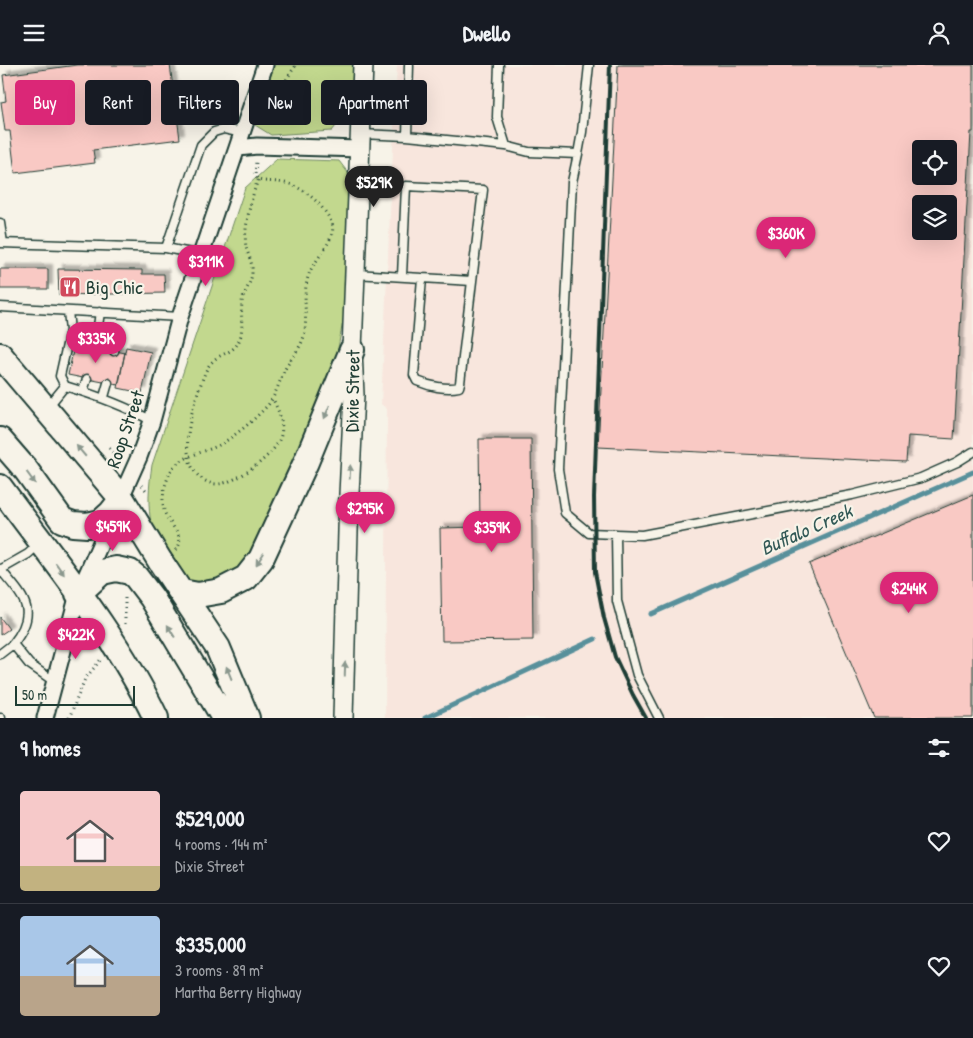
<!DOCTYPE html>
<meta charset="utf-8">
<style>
:root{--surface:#171b24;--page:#20242c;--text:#f1f3f6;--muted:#9ea1a6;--line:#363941;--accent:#db2777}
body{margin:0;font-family:"Patrick Hand",sans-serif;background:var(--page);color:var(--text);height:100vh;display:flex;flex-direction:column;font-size:19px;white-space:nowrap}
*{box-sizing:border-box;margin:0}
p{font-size:16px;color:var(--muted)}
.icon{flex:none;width:28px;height:28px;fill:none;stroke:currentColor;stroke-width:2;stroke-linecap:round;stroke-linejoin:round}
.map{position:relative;height:653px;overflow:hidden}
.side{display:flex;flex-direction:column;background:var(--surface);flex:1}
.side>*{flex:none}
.hud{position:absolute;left:15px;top:15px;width:500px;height:45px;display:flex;gap:10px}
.fabs{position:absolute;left:912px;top:75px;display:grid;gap:10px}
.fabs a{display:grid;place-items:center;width:45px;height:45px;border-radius:5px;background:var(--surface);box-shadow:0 5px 20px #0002;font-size:25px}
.scale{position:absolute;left:15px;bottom:12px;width:120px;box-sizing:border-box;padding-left:5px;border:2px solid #1f3d34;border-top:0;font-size:14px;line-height:18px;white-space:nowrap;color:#1f3d34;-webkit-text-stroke:4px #f7f3e8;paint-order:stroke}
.price{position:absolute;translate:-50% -42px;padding:0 11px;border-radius:18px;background:var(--accent);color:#fff;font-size:16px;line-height:32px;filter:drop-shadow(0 1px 2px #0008)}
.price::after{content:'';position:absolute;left:50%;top:30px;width:15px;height:11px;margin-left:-8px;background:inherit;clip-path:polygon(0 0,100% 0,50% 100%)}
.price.active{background:#222;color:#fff}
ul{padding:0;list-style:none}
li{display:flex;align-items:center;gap:15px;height:125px;padding:0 20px}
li+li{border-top:1px solid var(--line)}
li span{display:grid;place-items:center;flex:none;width:140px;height:100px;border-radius:5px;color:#555}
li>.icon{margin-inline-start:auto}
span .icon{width:60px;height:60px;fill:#fffc;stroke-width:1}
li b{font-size:21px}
h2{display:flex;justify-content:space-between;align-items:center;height:60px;padding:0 20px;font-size:21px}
.pill{padding:0 18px;border-radius:5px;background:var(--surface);box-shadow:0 5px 20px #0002;font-size:18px;line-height:45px}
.pill.active{background:var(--accent);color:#fff}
header{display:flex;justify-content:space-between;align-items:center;height:65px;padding:0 20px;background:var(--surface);font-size:22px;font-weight:700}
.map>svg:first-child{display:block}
</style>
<header><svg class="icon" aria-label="menu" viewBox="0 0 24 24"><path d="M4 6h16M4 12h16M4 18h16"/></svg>Dwello<svg class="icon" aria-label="person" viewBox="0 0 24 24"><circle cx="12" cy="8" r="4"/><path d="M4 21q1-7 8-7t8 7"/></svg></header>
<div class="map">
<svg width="973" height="653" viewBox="0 0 973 653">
<defs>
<filter id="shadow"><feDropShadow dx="4.5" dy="-4.5" stdDeviation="1" flood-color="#0004"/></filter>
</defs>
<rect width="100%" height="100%" fill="#f7f3e8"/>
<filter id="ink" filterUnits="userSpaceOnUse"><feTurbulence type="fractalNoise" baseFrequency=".02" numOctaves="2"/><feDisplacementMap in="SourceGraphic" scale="10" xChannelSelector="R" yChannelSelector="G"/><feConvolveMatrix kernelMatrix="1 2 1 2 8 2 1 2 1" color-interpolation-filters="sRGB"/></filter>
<g filter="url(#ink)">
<path fill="#f8e6dd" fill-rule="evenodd" d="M397 0H973V653H385L387 344 381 339ZM921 84H949V111H921ZM921 139H949V166H921Z"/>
<path fill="#c2d88e" stroke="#708a61" d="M274 0H353L351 42 332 66 271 70 255 60Z
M277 94 339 96 349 109 345 245 334 305 306 384 241 507 226 518H195L185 512 152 462C147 442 149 420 152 400L245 123Z"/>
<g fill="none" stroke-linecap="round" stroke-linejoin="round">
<path stroke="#58909b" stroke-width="5" d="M651 549 973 407
M425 653 595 574"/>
</g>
<path fill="#f9c9c4" stroke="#1f3d34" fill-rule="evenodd" filter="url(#shadow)" d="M77 0H170L180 74 93 85 95 98 15 108 10 66H5L1 37 6 36 3 10Z
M618 0H973V67H971L954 374 908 371 906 397 598 382ZM921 84H949V111H921ZM921 139H949V166H921Z
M0 204H48V224H0Z
M58 204 142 205V209H164L165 228 59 230Z
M75 277 125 288 118 320 68 310Z
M126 282 151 287 142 328 118 323Z
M479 374H531L533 575 442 576 440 463 480 462Z
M973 430V653H874L809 499Z
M0 552 9 564 0 570Z"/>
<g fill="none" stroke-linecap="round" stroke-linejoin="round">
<g stroke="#1f3d34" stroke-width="11">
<path id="service" d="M409 0 407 71 506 81
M499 0 497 52 506 81 529 87 578 89 582 67 589 0
M360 69 407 71
M578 89 572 117 558 404 565 448 589 468 642 470 852 430 921 413 957 397 973 387
M0 158 3 178
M0 178 166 183 201 190
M166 183 201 80 214 67 224 64 243 68
M355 209 472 216 483 125 406 121 402 211
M422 213 414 310 417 316C429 321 446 325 459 322L460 318 472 216
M0 242 180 252
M68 246 70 266
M95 282 100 247
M65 321 60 311 70 266 97 271 110 277 114 286
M83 326 87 314
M104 332 108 318
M47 343 65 321C95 330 124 340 152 356
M616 469 617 536 637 610 659 653
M0 504C23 532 40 545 13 579L29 599 55 617
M0 505 28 489 39 479
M0 589 13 579
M0 653H1"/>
</g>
<g stroke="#1f3d34" stroke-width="19">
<path id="minor" d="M238 83 257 81 360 84
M45 653 78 529 139 392 152 356 180 252 265 0"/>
</g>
<g stroke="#1f3d34" stroke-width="22">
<path id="tertiary" d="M343 653 349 429 354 330 352 285 363 0"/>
</g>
<g stroke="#1f3d34" stroke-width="28">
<path id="primary" d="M0 290 122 434 160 496 218 583 247 653
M0 375 26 405 62 455 73 459 87 460 101 457 111 448 122 434
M0 422C55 497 116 569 156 653
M182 527 198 530 221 526 246 513 261 494 306 397 352 285
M78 529 102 507 116 504 130 507 136 512 152 533 224 653"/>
</g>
<path stroke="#1f3d34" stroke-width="3" stroke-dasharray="1 4" stroke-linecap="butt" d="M266 49 278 27 296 0
M258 115C252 130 243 165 246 182 248 190 253 198 252 207 252 216 246 224 243 232 240 244 243 257 241 270 236 290 222 286 212 297 205 304 203 314 199 324 191 347 177 395 201 413 206 417 211 419 218 419 237 418 277 389 281 370 284 357 278 345 273 334
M109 383 122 397
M142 420 148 428
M176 485C188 471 167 459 164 445 161 434 165 418 170 408 178 390 206 388 221 379 238 369 255 354 268 340 276 330 279 317 284 306 291 292 303 282 305 266 307 247 302 228 309 209 314 195 337 174 332 159 325 141 304 122 285 118 276 116 267 117 258 115L255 110 256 96
M125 559V530
M69 653 85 614 102 593"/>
<use href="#service" stroke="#f7f3e8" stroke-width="8"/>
<use href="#minor" stroke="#f7f3e8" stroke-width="15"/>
<use href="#tertiary" stroke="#f7f3e8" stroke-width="19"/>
<use href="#primary" stroke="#f7f3e8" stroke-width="24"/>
<path stroke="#1f3d34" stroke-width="4" d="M610 0 594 432 595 507 604 553 615 592 633 630 646 653"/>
</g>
<defs><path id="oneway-solid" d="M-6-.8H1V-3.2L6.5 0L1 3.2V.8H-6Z" transform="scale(1.25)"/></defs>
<g fill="#8b988e">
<use href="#oneway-solid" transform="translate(327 347) rotate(112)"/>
<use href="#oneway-solid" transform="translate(81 386) rotate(-130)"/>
<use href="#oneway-solid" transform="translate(350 407) rotate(-87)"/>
<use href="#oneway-solid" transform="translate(31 413) rotate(54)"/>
<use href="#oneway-solid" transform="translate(260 494) rotate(123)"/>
<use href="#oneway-solid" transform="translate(60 504) rotate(54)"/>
<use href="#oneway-solid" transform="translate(171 566) rotate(-121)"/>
<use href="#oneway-solid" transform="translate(345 604) rotate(-88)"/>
<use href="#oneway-solid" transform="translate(229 608) rotate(-112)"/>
</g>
</g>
<defs>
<g id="restaurant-square" transform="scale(1.125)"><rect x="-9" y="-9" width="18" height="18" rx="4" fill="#d1495b" stroke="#f7f3e8"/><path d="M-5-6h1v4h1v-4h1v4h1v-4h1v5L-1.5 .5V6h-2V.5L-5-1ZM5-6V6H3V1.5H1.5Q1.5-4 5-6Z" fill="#fff"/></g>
</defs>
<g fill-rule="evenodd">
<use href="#restaurant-square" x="70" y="222"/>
</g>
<g text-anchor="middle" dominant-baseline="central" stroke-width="4.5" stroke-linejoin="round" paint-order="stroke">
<g font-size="19" fill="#1f3d34" stroke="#f7f3e8" text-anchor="start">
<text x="86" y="222">Big Chic</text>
</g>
<g font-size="19" fill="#1f3d34" stroke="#f7f3e8">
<text transform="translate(352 326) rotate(-89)">Dixie Street</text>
<text transform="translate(125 364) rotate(-71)">Roop Street</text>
</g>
<g font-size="20" font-style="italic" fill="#325956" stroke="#f7f3e8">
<text transform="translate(806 464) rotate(-24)">Buffalo Creek</text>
</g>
</g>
</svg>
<div class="fabs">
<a><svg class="icon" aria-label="locate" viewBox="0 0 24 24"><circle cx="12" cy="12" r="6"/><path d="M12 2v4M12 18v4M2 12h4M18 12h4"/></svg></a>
<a><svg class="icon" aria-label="layers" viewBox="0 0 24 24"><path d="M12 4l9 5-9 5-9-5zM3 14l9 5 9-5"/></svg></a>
</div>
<div class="scale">50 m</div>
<b class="price active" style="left:374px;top:143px">$529K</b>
<b class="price" style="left:786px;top:194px">$360K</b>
<b class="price" style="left:206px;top:222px">$311K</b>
<b class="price" style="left:96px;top:299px">$335K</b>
<b class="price" style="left:365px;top:469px">$295K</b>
<b class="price" style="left:113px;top:487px">$459K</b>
<b class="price" style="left:492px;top:488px">$359K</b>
<b class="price" style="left:909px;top:549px">$244K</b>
<b class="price" style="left:76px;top:595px">$422K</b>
<div class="hud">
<a class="pill active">Buy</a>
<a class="pill">Rent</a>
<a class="pill">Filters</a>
<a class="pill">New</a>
<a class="pill">Apartment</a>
</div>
</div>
<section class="side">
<h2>9 homes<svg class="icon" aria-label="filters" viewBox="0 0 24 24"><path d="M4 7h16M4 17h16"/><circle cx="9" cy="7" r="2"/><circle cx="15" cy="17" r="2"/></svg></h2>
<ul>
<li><span style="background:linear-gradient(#f6c9c9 75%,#c2b280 0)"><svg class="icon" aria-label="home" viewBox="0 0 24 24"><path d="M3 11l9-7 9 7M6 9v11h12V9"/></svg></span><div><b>$529,000</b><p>4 rooms · 144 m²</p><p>Dixie Street</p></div><svg class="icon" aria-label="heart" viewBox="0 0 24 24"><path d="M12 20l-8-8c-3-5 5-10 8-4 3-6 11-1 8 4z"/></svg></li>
<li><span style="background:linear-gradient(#a9c7e8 60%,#b9a48a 0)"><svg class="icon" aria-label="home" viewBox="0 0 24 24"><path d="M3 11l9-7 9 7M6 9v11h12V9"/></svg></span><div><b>$335,000</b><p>3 rooms · 89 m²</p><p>Martha Berry Highway</p></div><svg class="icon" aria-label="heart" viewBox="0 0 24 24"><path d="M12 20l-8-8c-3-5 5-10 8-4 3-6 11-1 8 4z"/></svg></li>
</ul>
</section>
